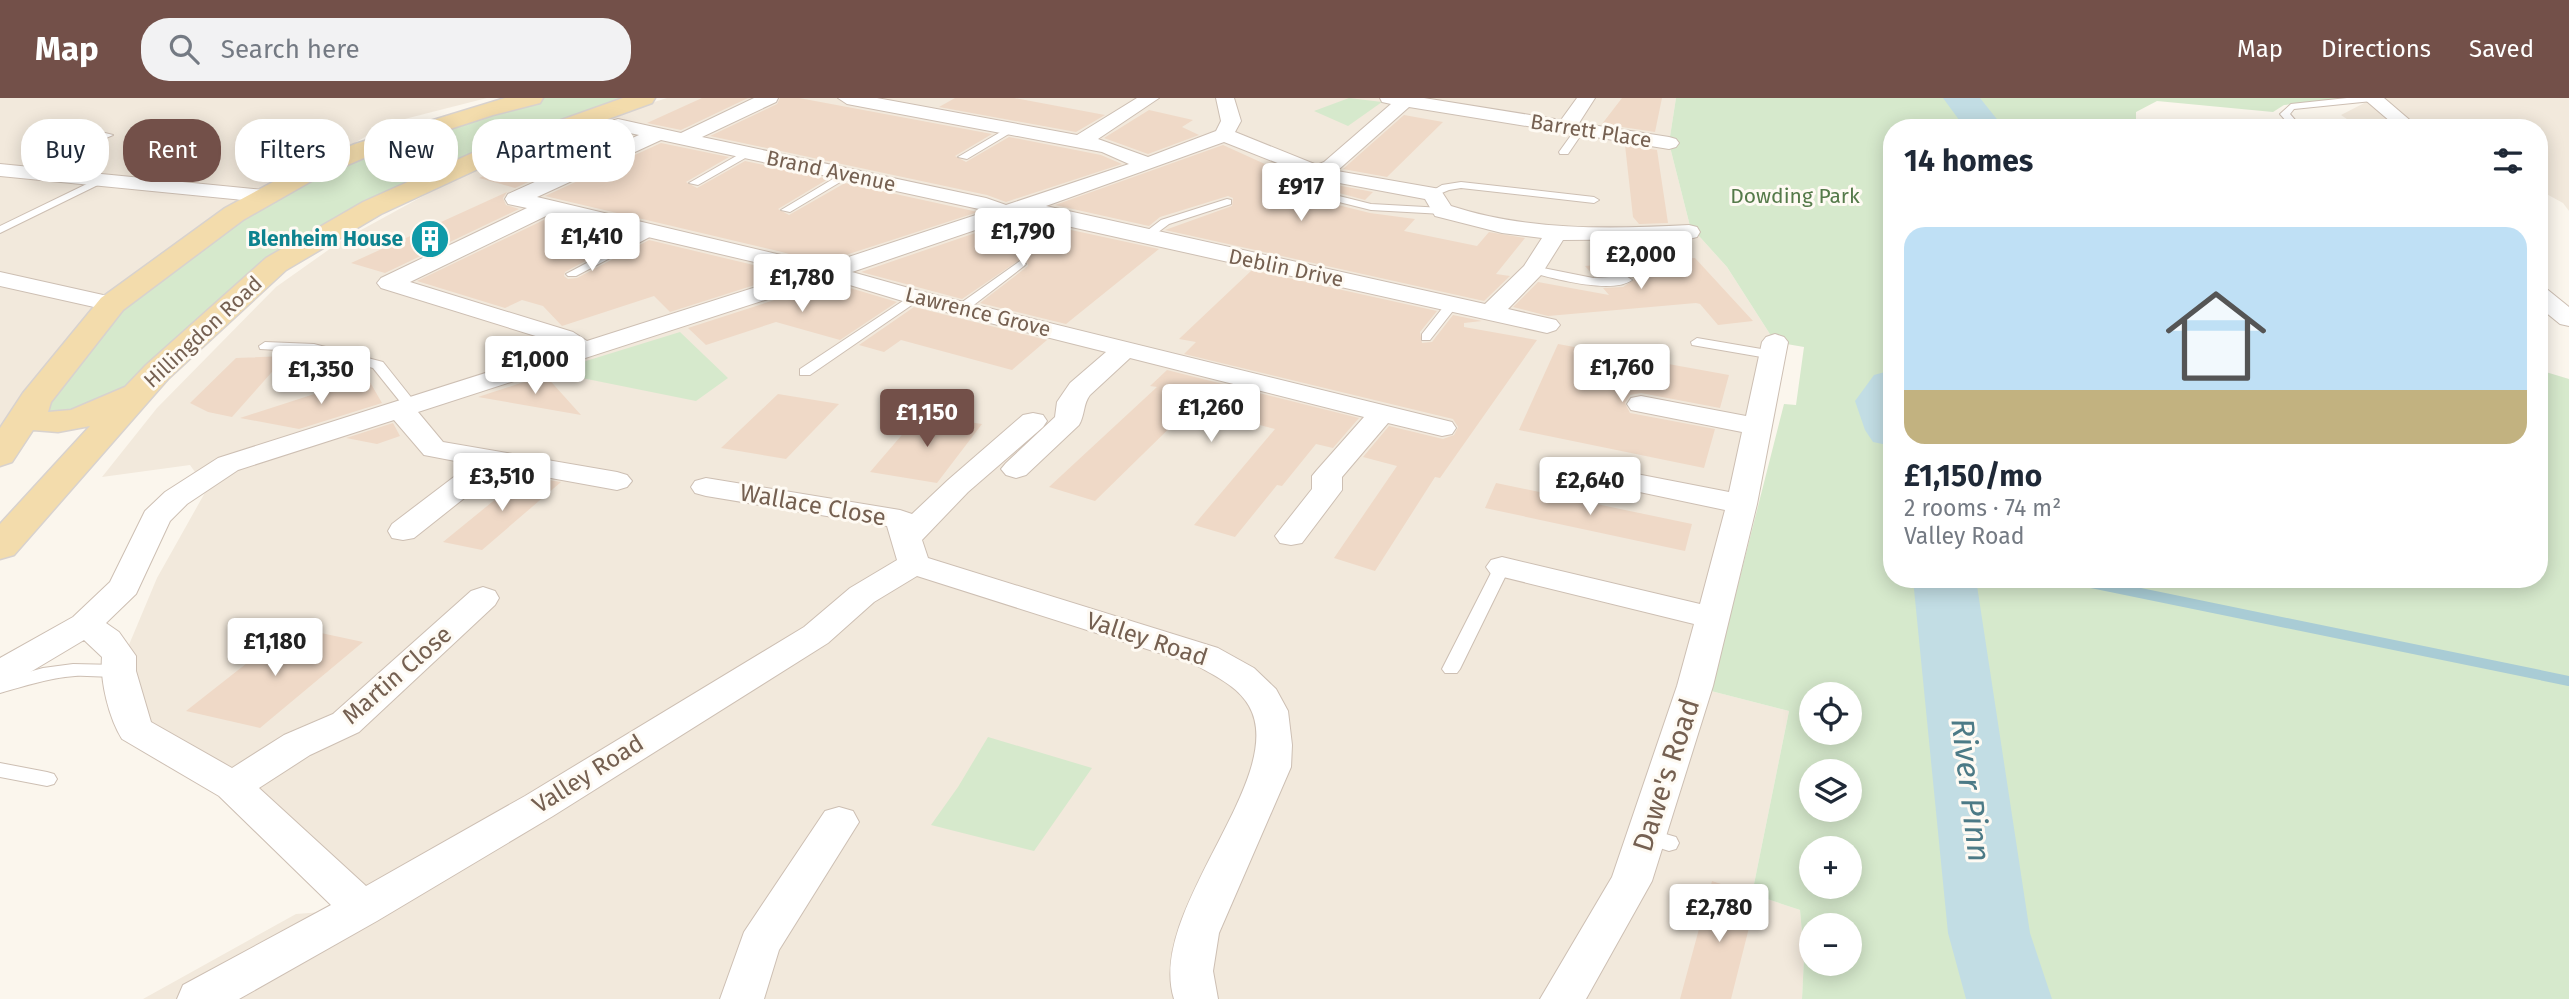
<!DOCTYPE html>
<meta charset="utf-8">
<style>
:root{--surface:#fff;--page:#f2f2f3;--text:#1f2937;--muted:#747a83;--line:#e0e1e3;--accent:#735049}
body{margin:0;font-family:"Fira Sans",sans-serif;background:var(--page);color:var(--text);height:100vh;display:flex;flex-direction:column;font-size:26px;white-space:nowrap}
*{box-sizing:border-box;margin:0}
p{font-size:23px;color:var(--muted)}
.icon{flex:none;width:38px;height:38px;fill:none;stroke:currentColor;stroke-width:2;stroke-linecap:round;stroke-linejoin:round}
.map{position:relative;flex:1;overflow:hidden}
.sheet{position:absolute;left:1883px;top:21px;width:665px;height:469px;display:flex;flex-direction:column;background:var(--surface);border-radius:28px;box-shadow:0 4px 18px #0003}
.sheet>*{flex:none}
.guide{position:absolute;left:21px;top:21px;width:665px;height:63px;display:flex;gap:14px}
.tools{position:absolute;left:1799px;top:584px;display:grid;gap:14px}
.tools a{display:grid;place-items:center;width:63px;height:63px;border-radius:50%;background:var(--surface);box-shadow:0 4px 18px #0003;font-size:35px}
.price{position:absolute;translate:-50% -60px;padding:0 16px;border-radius:7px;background:#fff;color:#222;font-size:23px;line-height:46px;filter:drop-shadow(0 2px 4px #0008)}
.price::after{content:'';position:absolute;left:50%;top:42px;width:21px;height:16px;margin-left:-10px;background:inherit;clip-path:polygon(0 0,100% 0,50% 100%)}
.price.current{background:var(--accent);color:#fff}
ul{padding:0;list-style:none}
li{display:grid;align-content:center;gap:14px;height:371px;padding:0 21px}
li+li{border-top:2px solid var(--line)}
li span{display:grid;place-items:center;height:217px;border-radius:21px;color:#555}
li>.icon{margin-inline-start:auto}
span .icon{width:126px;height:126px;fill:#fffc;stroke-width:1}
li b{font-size:30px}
h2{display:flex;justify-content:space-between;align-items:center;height:84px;padding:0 21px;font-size:30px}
.tag{padding:0 24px;border-radius:28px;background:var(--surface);box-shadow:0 4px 18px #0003;font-size:24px;line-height:63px}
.tag.current{background:var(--accent);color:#fff}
header{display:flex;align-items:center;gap:42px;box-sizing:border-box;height:98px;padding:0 35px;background:var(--accent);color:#fff}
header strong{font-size:33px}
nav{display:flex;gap:38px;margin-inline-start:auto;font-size:24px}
.search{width:490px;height:63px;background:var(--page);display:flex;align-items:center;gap:18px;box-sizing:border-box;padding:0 24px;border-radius:28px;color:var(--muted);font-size:26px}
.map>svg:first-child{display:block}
</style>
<header>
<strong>Map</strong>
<div class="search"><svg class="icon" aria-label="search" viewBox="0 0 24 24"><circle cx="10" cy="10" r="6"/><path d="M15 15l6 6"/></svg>Search here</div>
<nav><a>Map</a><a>Directions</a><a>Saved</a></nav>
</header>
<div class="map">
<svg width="2569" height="901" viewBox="0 0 2569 901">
<rect width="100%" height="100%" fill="#fbf6ed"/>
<path fill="#f2e9dc" d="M0 0H487L389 25 263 98 0 357Z
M667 0H1676L1669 45 1690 128 1727 169 1775 244 1711 593 1789 613 1752 796 1800 812 1804 859 1802 901H143L296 816 360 811 233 688 135 632 118 573 157 480 207 391 190 367 102 379 157 310 276 189 341 143 478 68 616 16Z
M2374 0H2569V113L2563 105 2539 92V30H2360L2341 17Z"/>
<path fill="#d6e9cc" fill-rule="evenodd" d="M532 0H644L497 53 276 166 131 296 48 325 35 302 112 206 306 76Z
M1349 0 1382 4 1348 28 1314 13Z
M1676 0H2359L2284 7 2273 14 2157 3 2136 14V30H1892V481H2539V272L2569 281V901H1802L1804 859 1800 812 1752 796 1789 613 1711 593 1784 306 1796 307 1804 249 1775 244 1727 169 1690 128 1669 45ZM1811 597H1850V635H1811ZM1811 674H1850V712H1811ZM1811 751H1850V789H1811ZM1811 828H1850V866H1811Z
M680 234 728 280 696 303 567 277 560 271Z
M988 639 1092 670 1034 753 931 727 958 689Z"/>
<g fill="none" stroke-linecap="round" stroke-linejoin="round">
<path stroke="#a9ccd5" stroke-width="10" d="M2072 481 2569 583"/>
<path fill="#c2dde4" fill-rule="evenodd" d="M1943 0H1980L2004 30H1965Z
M1892 272V348L1873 344 1865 332 1855 303 1874 277Z
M1913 481H1976L2030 835 2052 901H1966L1948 835Z"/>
</g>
<path fill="#efd9c7" d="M702 0H748L681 32 647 25Z
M780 0H799L992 36 955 58 966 64 1009 39 1101 57 1122 66 1006 104 987 97 710 38 777 6Z
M955 0H1014L1105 17 1076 34 939 9Z
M1622 0H1662L1655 34 1602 26Z
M1149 12 1193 22 1182 29 1199 37 1148 56 1104 40Z
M1404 17 1443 24 1387 79 1343 71Z
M582 36 608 42 622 36 631 38 515 90 479 80Z
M661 45 729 59 686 84 697 90 745 63 828 81 778 111 789 117 845 85 978 114 815 167 807 161 782 154 545 98Z
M1223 47 1316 89 1321 84 1373 94 1365 102 1328 92 1319 97 1322 103 1370 115 1415 121 1404 133 1477 148 1489 134 1525 140 1496 176 1510 178 1484 203 1165 132 1232 108 1233 100 1228 98 1160 119 1149 128 1055 107Z
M1625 47 1657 52 1668 125 1639 126 1633 119Z
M507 94 503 100 506 107 519 111 385 175 351 165Z
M1025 118 1048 127 1159 151 1066 226 980 205 1028 168 1027 164 1021 161 962 201 861 174Z
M550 119 632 138 565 174 564 178 568 181 577 180 649 142 766 170 786 177 670 214 654 198 562 228 543 208 522 202 505 210 417 183Z
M1653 144H1671L1673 161 1695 160 1753 223 1718 227 1700 206 1696 205 1548 218 1513 209 1538 184 1609 197 1603 190 1623 189 1635 181 1626 175 1593 177 1585 168 1668 161Z
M1252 172 1437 213 1420 234 1422 245 1432 244 1453 217 1482 223 1464 225V229L1537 242 1440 380 1435 379 1375 473 1334 460 1397 368 1363 359 1389 328 1443 341 1454 337 1458 329 1453 321 1184 256 1196 244 1179 241Z
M830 184 897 204 840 242 776 224 706 247 688 230Z
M914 209 1047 242 1012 272 901 242 884 254 859 247Z
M1558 246 1729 277 1720 310 1641 295 1630 297 1625 305 1630 315 1715 331 1704 370 1519 332Z
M286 258 232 319 208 314 190 305 236 260Z
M1167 272 1359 320 1333 350 1316 346 1282 388 1277 387 1235 439 1194 427 1275 331 1191 309 1095 403 1049 389 1157 289 1150 288Z
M545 277 581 317 478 299Z
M367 279 382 305 299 331 240 320Z
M778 296 839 306 786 361 721 350Z
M919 317 982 326 937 385 870 374Z
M393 325 400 338 377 346 346 340Z
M524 378 561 384 482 452 443 444Z
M1496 385 1692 426 1685 453 1485 410Z
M293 529 363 544 260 630 186 613Z
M1712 783 1757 798 1731 901H1680Z"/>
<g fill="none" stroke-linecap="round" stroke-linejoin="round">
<g stroke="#cdbfb3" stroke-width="2">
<path id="lane" d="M2347 0H2377L2372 3 2294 11 2290 16 2302 30H2292L2280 16 2291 6Z
M2222 25 2244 30H2218L2219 26Z
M1009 29 1012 30V34L967 61 958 59Z
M1577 29 1585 31 1568 56H1560L1559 54Z
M105 35 113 37 20 77 11 75Z
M745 53 754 55 698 87 689 85Z
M843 75 852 77 790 114 781 112Z
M95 82 104 84 0 135V128Z
M1461 84 1594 99 1599 102 1594 105 1461 90 1449 92 1432 99 1427 96 1442 87Z
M1327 95 1371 106 1443 110 1448 113 1443 116 1371 112 1323 100 1322 98Z
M1227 101 1231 102V106L1169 126 1149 141 1139 139 1161 122Z
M651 131 661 133 576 178H568L566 176Z
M1020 163 1026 166 1024 168 966 213H958V207Z
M1533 168 1593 180 1626 178 1632 182C1612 197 1552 180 1529 174V170Z
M915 195 921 199 919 202 810 277H800V271Z
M1452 202 1456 203V209L1430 242H1422V236L1448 203Z
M1697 240 1773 253 1779 257 1773 261 1692 247 1691 244Z
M265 244 314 246 383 264 418 308 411 312 406 311 373 270 314 254 260 251 259 248Z
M1502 464 1510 469 1460 571 1457 575H1445L1442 571 1494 469Z
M73 566 118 567 124 569 127 573 124 577C109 581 91 577 75 578 48 580 25 588 0 595V582L43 570Z
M0 665 47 674 54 676 57 681 54 686 47 688 0 679Z
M1645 730 1676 739 1679 745 1676 751 1669 753 1638 743 1635 738 1638 733Z"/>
</g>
<g stroke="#cdbfb3" stroke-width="2">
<path id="street" d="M754 0H778L776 4 702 39 986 100 1006 107 1129 66 1102 54 847 6 838 0H877L1077 37 1137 0H1159L1098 41 1148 59 1216 33 1221 23 1216 0H1234L1241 23 1235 34 1317 67 1324 64 1391 6 1382 4 1380 0H1424L1561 22 1577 0H1595L1579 25 1669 39 1676 41 1679 45 1676 49 1669 51 1409 9 1337 73 1440 91 1451 108C1528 133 1609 131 1689 127L1697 129 1700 134 1697 139 1689 141 1563 142 1541 177 1508 211 1556 222 1560 227 1556 232 1547 235 1049 124 1025 115 852 174 923 194 1452 324 1456 330 1452 336 1442 338 1388 325 1342 379V392L1302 445 1291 447 1280 445 1275 438 1312 391V378L1317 372 1364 319 1130 260 1090 297C1083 306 1085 317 1079 327L1026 377 1016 380 1006 377 1001 371 1006 365 1055 319 1057 304 1070 285 1106 254 906 204 830 181 418 314 443 344 617 374 627 377 632 383 627 389 617 392 501 371 414 440 403 442 392 440 388 433 392 426 471 366 424 357 394 322 238 372 187 406 170 423 136 496 106 525 119 534 136 558V573L151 624 232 670 284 637 333 616 471 493 483 489 495 493 499 500 495 507 359 634 310 657 259 690 366 788 525 698 804 529 850 490 897 462 887 428 706 398 695 395 691 389 695 383 706 380 900 412 912 416 948 382 1023 317 1033 315 1043 317 1047 323 1043 329 968 394 922 442 928 460 1218 550 1254 570 1276 591 1288 613 1292 647 1291 669 1219 835 1213 873 1218 901H1174C1146 812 1290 679 1249 608 1238 588 1213 577 1194 566L917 478 874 504 828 545 553 718 377 823 239 901H177L183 887 331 807 219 698 122 641C109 620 100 584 102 559L84 542 12 585 0 588V560L73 519 110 484 145 413 165 394 218 360 564 250 555 244 381 190 377 185 381 180 527 110 508 106 505 101 508 96 639 37 611 31 608 27 611 23 618 21 681 35ZM661 42 979 111 985 114 815 170 806 164 781 157 537 99ZM1224 44 1318 81 1425 101 1435 118 1502 135 1542 140 1524 168 1485 206 1046 108ZM550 116 767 167 794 177 587 243 573 234 410 184Z
M2363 0H2384L2419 30H2398Z
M0 66 263 92 271 93 274 98 271 103 263 104 0 78Z
M0 174 121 201 124 206 121 211 112 213 0 188Z
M2539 190 2548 192 2569 209V228L2560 226 2539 209Z
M1775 236 1784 239 1788 244 1757 406 1713 588 1652 783 1586 901H1540L1612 779 1677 588 1694 526 1491 476 1486 469 1491 462 1502 459 1700 506 1725 412 1611 388 1606 382 1611 376 1621 373 1729 394 1742 334 1641 314 1631 312 1627 306 1631 300 1641 298 1746 318 1762 244 1766 239Z
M839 709 853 713 859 724 779 852 764 901H720L744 834 825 713Z"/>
</g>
<g stroke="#d8d2ce" stroke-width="3">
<path id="primary" d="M505 0H543L540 5 493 17 373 56 315 81 243 122 123 212 51 304 48 314 71 312 125 289 146 267 266 160 363 104 488 48 623 0H655L652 5 506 58 381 116 286 172 168 281 14 457 0 461V426L90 328 58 334 33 332 12 364 0 368V330L23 295 101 200 225 110 297 71 355 46Z"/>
</g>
<use href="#lane" fill="#fff" fill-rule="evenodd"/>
<use href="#street" fill="#fff" fill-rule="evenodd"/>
<use href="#primary" fill="#f3dcac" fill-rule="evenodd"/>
</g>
<defs>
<g id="building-disc" transform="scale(2.0125)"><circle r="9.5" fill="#0f9aa8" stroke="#fefaf3"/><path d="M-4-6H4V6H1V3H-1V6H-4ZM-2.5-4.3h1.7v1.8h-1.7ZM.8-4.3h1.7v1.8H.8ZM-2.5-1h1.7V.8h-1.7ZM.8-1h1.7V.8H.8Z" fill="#fff"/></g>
</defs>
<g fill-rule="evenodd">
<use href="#building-disc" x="430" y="141"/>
</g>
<g text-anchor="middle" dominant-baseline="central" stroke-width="6" stroke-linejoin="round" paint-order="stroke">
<g font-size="21" fill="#756051" stroke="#fefaf3">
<text transform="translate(1591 33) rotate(9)">Barrett Place</text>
<text transform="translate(831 73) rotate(12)">Brand Avenue</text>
<text transform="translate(1286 170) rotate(12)">Deblin Drive</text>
<text transform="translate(978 214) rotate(14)">Lawrence Grove</text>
<text transform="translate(203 234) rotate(-43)">Hillingdon Road</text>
</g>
<g font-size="21" fill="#557a4a" stroke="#fefaf3">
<text x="1795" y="98">Dowding Park</text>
</g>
<g font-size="21" font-weight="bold" fill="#0d838f" stroke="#fefaf3" text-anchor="end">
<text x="403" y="141">Blenheim House</text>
</g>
<g font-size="24" fill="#756051" stroke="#fefaf3">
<text transform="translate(813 407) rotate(10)">Wallace Close</text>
<text transform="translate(1147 541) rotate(18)">Valley Road</text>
<text transform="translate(397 577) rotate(-41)">Martin Close</text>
<text transform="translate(588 676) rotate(-32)">Valley Road</text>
</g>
<g font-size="28" fill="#756051" stroke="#fefaf3">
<text transform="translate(1666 677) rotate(-72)">Dawe's Road</text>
</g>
<g font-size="32" font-style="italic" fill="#4c7a86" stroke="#fefaf3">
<text transform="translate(1971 692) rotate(83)">River Pinn</text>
</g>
</g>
</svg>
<div class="tools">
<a><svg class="icon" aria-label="locate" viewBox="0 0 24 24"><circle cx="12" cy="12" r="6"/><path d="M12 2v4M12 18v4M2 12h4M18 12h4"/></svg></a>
<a><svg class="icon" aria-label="layers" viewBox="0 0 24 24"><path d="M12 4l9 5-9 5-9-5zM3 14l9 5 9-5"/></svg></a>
<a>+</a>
<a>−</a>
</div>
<b class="price" style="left:1301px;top:125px">£917</b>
<b class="price" style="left:1023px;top:170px">£1,790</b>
<b class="price" style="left:592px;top:175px">£1,410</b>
<b class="price" style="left:1641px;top:193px">£2,000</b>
<b class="price" style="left:802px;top:216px">£1,780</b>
<b class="price" style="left:535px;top:298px">£1,000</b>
<b class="price" style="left:1622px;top:306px">£1,760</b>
<b class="price" style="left:321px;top:308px">£1,350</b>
<b class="price" style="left:1211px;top:346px">£1,260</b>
<b class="price current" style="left:927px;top:351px">£1,150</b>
<b class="price" style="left:502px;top:415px">£3,510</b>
<b class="price" style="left:1590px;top:419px">£2,640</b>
<b class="price" style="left:275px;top:580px">£1,180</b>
<b class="price" style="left:1719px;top:846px">£2,780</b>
<div class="guide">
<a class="tag">Buy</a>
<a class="tag current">Rent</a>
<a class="tag">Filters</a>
<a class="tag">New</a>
<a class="tag">Apartment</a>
</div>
<section class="sheet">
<h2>14 homes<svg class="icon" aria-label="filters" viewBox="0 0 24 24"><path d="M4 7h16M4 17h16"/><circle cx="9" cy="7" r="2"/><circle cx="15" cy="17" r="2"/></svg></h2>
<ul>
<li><span style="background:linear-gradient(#bfe0f5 75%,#c2b280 0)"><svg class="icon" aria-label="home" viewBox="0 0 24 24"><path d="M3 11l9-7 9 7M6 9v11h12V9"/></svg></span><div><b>£1,150/mo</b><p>2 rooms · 74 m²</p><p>Valley Road</p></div></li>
</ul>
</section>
</div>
